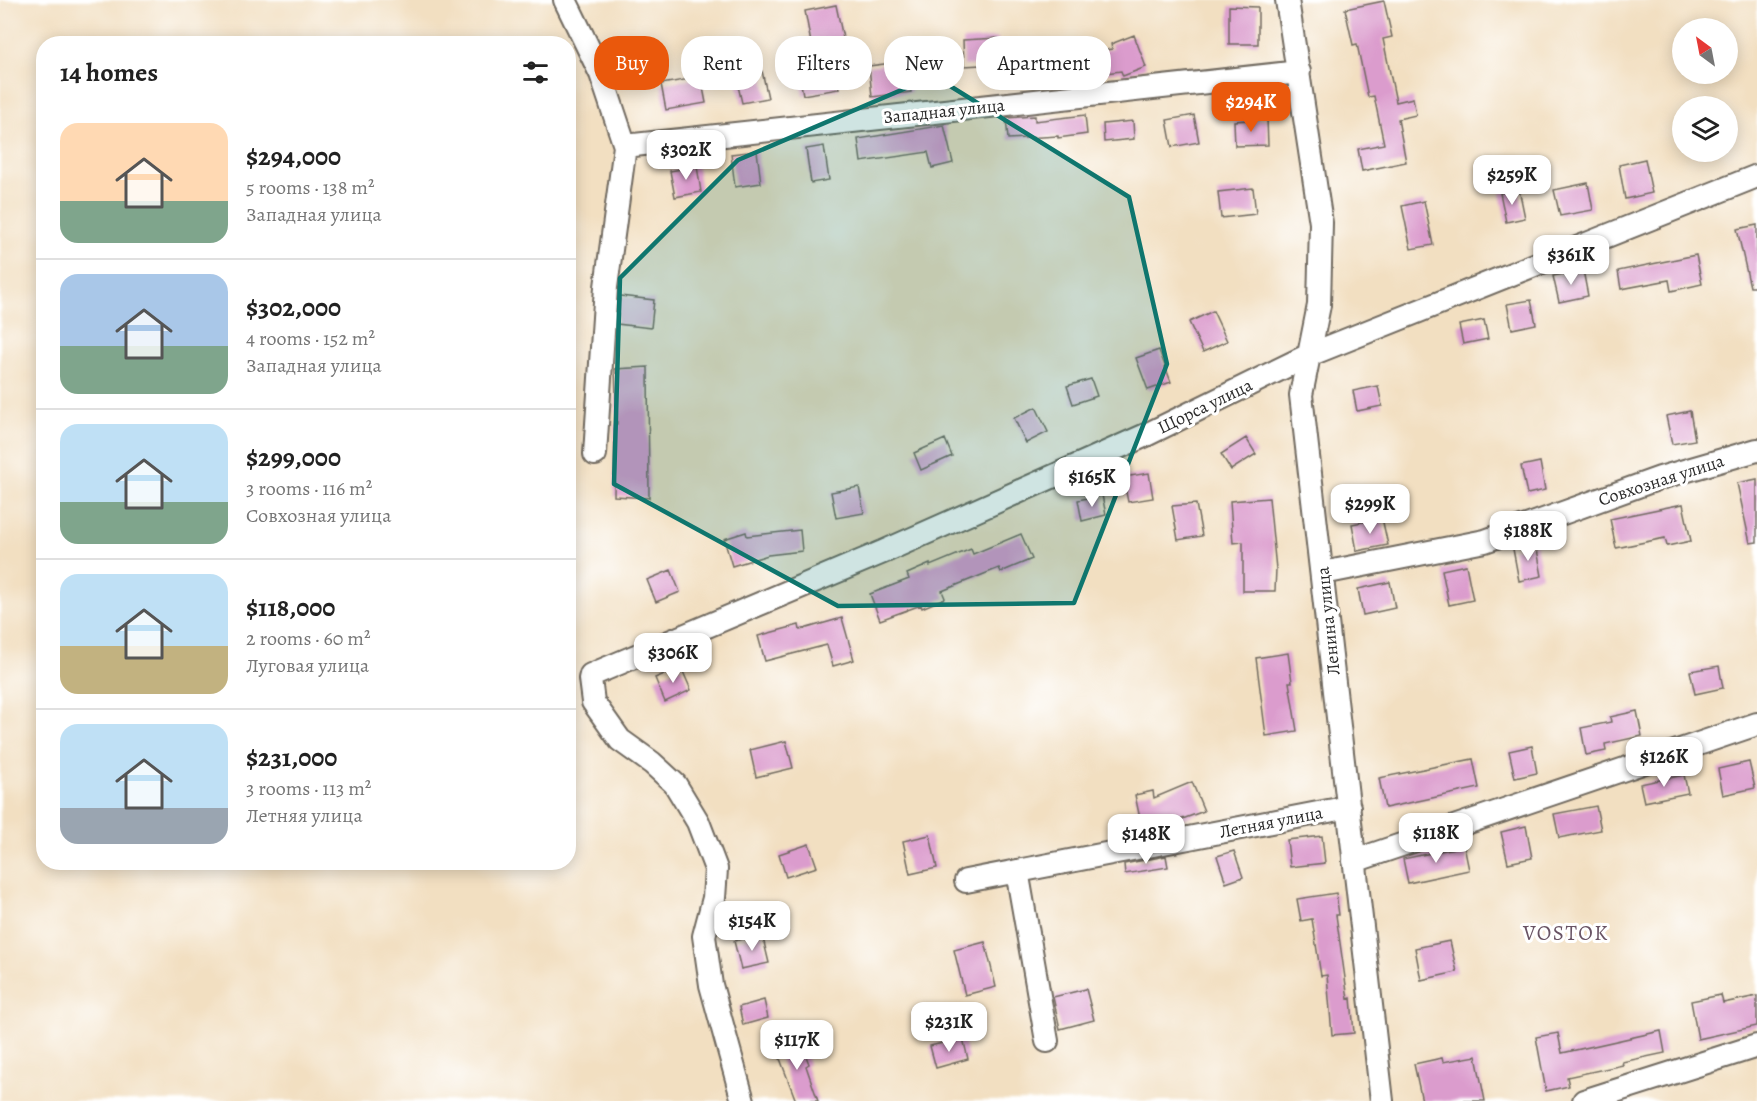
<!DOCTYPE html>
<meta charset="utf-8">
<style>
:root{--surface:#fff;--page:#f2f2f2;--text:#222;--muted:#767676;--line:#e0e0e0;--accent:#ea580c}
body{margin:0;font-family:Alegreya,serif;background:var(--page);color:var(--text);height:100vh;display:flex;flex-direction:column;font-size:22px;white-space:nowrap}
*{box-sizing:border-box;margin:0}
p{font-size:20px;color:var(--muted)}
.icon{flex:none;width:33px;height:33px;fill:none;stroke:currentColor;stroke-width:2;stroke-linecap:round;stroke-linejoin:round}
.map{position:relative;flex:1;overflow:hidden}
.side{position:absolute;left:36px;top:36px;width:540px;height:834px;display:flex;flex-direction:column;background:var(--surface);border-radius:24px;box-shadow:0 3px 15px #0003}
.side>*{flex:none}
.guide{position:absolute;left:594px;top:36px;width:570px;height:54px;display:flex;gap:12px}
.needle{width:39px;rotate:328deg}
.fabs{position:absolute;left:1672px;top:18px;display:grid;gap:12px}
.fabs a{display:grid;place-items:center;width:66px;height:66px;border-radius:50%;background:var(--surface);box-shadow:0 3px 15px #0003;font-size:30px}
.price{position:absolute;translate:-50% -51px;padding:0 14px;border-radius:12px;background:#fff;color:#222;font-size:20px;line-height:39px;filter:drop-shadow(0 2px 3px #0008)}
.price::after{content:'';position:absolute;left:50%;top:36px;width:18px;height:14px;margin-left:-9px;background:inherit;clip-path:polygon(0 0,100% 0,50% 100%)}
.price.selected{background:var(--accent);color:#fff}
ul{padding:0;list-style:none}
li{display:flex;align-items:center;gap:18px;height:150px;padding:0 24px}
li+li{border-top:2px solid var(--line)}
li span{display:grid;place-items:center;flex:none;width:168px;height:120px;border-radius:18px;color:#555}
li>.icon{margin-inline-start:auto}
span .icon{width:72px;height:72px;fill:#fffc;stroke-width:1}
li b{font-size:26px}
h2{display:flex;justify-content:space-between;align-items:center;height:72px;padding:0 24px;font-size:26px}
.pill{padding:0 21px;border-radius:24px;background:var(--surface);box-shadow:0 3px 15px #0003;font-size:21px;line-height:54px}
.pill.selected{background:var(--accent);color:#fff}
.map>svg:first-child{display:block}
</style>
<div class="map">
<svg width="1757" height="1101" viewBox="0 0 1757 1101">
<rect width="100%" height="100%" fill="#fff"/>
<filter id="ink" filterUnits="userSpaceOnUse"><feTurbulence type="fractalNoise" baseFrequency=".0167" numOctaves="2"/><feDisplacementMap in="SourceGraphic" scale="12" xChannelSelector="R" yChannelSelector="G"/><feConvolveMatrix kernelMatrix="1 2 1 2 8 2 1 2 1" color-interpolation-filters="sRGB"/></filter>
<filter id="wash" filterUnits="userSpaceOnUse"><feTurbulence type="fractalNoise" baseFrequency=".008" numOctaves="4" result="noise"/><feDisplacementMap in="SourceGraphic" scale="24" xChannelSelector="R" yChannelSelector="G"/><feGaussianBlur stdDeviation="1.35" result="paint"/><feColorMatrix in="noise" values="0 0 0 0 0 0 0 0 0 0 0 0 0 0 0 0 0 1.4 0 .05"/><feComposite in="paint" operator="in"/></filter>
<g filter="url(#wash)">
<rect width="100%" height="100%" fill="#f2dfc1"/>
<g id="blocks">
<path fill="#db9ccd" d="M1384 1 1392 37 1383 39 1396 102 1413 98 1416 115 1398 119 1406 162 1362 171 1358 149 1384 144 1374 96 1368 97 1357 44 1353 45 1345 9Z
M836 5 844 43 832 46 839 89 803 95 800 78 817 75 805 11Z
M1229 6 1258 7V44H1229Z
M1134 35 1146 67 1123 76 1121 71 1073 77 1070 55 1112 49 1111 44Z
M998 38 999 64 964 66 963 40Z
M908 61 911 92 872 97 869 66Z
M762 71 768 98 742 103 736 77Z
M701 77 706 103 666 110 661 84Z
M1085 115 1087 134 1058 138V136L1008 139 1006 118 1035 116V121Z
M1194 115 1199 142 1172 147 1167 120Z
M1267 119 1268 145 1235 146 1234 121Z
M1133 121 1134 139 1104 142 1103 124Z
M944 125 953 163 932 168 928 152 861 162 858 139Z
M824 146 829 180 811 183 806 149Z
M757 151 761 183 735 187 731 154Z
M1645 159 1652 193 1625 199 1619 165Z
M697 166 701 192 675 197 670 171Z
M1588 183 1593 210 1560 216 1554 190Z
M1253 188 1256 214 1221 218 1218 192Z
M1519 189 1525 218 1506 222 1500 193Z
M1424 201 1433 245 1411 249 1402 206Z
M1757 225V287H1750L1737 229Z
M1696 255 1702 284 1671 291 1669 280 1621 289 1618 271Z
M1583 270 1588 296 1559 302 1553 276Z
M620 296 654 300 651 328 617 324Z
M1531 300 1536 324 1512 329 1507 304Z
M1213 311 1227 341 1203 352 1189 322Z
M1484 320 1488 339 1463 344 1459 325Z
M1159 350 1171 382 1148 390 1136 358Z
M648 367 649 498 614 496 615 424H617L615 369Z
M1091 379 1097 396 1073 404 1067 386Z
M1378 386 1382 406 1357 411 1353 391Z
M1036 407 1048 432 1026 443 1014 418Z
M1690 411 1695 440 1672 444 1666 416Z
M1246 438 1256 454 1231 470 1221 454Z
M945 439 952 456 921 470 914 453Z
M1540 462 1545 490 1527 494 1521 466Z
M1149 473 1153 498 1128 502 1123 477Z
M1757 479V542L1750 543 1737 483Z
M859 487 864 513 836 518 831 492Z
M1102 495 1106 515 1082 521 1078 500Z
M1269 498 1276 569 1275 591H1243V542L1233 543 1230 501Z
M1196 504 1202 536 1178 540 1172 506Z
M1683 504 1691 541 1667 546 1665 538 1616 548 1610 519Z
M1382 518 1388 545 1357 551 1352 524Z
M800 530 802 551 768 555 732 566 724 539 746 532 747 536Z
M1021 534 1032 559 1001 572 999 568 942 591 945 598 922 608 921 605 880 620 870 594 909 579 907 574 930 564V566L971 549 973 554Z
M1536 544 1542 576 1519 581 1513 549Z
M1466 565 1473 600 1449 605 1442 570Z
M671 570 680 592 656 602 647 580Z
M1390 582 1395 608 1363 615 1358 589Z
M842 618 854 660 833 666 827 645 765 661 758 636 799 625 800 630Z
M1288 653 1292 682H1289L1297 731 1266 736 1256 658Z
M1719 666 1723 688 1695 694 1690 671Z
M681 667 691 690 665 702 655 678Z
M1637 711 1642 736 1605 744 1606 751 1586 755 1581 728 1611 722 1610 717Z
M786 741 793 768 756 777 750 750Z
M1532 746 1537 773 1515 778 1509 751Z
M1473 759 1479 788 1385 808 1379 778Z
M1749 762 1755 788 1723 795 1718 769Z
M1684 775 1688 793 1644 802 1640 784Z
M1192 782 1204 811 1161 827 1162 829 1143 833 1135 795 1153 791 1154 798Z
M1596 806 1601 830 1559 838 1554 814Z
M1526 826 1532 858 1508 863 1501 832Z
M930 835 937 868 910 874 903 841Z
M1322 836 1325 863 1290 867 1287 840Z
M809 844 817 867 786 877 779 854Z
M1464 846 1469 870 1408 883 1403 859Z
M1234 851 1243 877 1226 883 1217 856Z
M1166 856 1168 867 1125 874 1124 864Z
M1336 893 1339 915H1336L1348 999 1351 998 1354 1033 1332 1035 1327 975 1321 976 1312 919 1301 921 1297 899Z
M762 934 769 963 741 969 734 941Z
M1450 941 1457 972 1421 980 1415 948Z
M985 942 996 987 965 995 954 950Z
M1086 989 1094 1020 1060 1029 1053 997Z
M1721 995 1723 1003 1757 996V1026L1698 1039 1691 1001Z
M764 1000 768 1018 743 1025 739 1007Z
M1661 1031 1665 1053 1622 1062 1623 1065 1567 1077 1569 1086 1546 1091 1536 1037 1558 1033 1562 1053Z
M963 1038 968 1059 936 1068 930 1046Z
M800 1040 809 1064 806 1066 818 1101H796L776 1048Z
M1476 1056 1485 1101H1422L1414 1064 1442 1058 1443 1062Z"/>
</g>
</g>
<g filter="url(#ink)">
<use href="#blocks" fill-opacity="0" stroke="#716a60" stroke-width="1.5"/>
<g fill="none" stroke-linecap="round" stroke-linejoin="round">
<g stroke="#716a60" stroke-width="26">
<path id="street" d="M565 0 601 74 625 146 606 287 595 454
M1287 0 1321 223 1319 305 1301 395 1382 1101
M625 146 1299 72
M1323 573 1485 541 1660 478 1757 450
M1354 861 1757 724
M1017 871 1047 1041
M966 881 1349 807
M743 1101 711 985 704 936 714 898 716 869 698 822 675 784 652 763 620 740 593 702 590 679 591 675 883 552 1146 435 1309 355 1757 176
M1584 1101 1757 1046"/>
</g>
<use href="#street" stroke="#fff" stroke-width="22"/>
</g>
</g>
<path fill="#0f766e" fill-opacity="0.2" stroke="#0f766e" stroke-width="4.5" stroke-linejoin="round" d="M934 76 1129 197 1167 364 1074 603 838 606 614 484 620 278 738 160Z"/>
<g text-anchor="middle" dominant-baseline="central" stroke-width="6" stroke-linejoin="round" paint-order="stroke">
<g font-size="18" fill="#2b2b2b" stroke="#fff">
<text transform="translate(944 111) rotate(-6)">Западная улица</text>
<text transform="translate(1205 406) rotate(-26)">Щорса улица</text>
<text transform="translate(1661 480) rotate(-18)">Совхозная улица</text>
<text transform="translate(1328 621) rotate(-96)">Ленина улица</text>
<text transform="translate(1271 822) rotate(-11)">Летняя улица</text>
</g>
<g font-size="21" letter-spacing="1.5" fill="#695364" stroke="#fff">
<text x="1566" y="933">VOSTOK</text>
</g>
</g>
</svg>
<div class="fabs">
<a><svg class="needle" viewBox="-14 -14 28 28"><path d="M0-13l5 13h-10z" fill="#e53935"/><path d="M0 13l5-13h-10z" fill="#767676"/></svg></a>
<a><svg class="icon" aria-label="layers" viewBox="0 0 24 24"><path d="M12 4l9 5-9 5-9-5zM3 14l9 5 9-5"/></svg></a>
</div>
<b class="price selected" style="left:1251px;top:133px">$294K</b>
<b class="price" style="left:686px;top:181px">$302K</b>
<b class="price" style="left:1512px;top:206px">$259K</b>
<b class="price" style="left:1571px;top:286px">$361K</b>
<b class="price" style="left:1092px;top:508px">$165K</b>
<b class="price" style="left:1370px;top:535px">$299K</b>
<b class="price" style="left:1528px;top:562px">$188K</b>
<b class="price" style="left:673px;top:684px">$306K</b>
<b class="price" style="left:1664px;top:788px">$126K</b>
<b class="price" style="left:1436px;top:864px">$118K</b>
<b class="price" style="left:1146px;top:865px">$148K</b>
<b class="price" style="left:752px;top:952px">$154K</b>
<b class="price" style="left:949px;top:1053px">$231K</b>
<b class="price" style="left:797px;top:1071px">$117K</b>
<div class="guide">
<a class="pill selected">Buy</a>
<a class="pill">Rent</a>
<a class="pill">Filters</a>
<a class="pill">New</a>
<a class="pill">Apartment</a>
</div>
<section class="side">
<h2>14 homes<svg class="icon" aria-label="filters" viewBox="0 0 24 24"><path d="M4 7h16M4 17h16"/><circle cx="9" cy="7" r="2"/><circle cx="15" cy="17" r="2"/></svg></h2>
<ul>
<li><span style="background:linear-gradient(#ffd9b3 65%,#7fa58c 0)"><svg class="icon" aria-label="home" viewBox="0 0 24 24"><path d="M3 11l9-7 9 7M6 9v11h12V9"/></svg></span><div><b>$294,000</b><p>5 rooms · 138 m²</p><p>Западная улица</p></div></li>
<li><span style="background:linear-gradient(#a9c7e8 60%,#7fa58c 0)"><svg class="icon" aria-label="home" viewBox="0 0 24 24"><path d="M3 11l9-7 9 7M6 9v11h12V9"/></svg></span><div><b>$302,000</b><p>4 rooms · 152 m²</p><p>Западная улица</p></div></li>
<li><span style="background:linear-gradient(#bfe0f5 65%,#7fa58c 0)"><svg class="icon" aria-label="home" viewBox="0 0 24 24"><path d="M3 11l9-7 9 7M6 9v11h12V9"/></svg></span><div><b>$299,000</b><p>3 rooms · 116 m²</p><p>Совхозная улица</p></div></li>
<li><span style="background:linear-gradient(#bfe0f5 60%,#c2b280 0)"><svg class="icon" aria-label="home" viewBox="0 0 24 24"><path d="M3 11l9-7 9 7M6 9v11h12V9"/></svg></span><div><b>$118,000</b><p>2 rooms · 60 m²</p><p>Луговая улица</p></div></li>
<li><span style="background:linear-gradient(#bfe0f5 70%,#9aa5b1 0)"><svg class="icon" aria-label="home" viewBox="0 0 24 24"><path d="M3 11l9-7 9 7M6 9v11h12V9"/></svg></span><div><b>$231,000</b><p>3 rooms · 113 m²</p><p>Летняя улица</p></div></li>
</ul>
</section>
</div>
